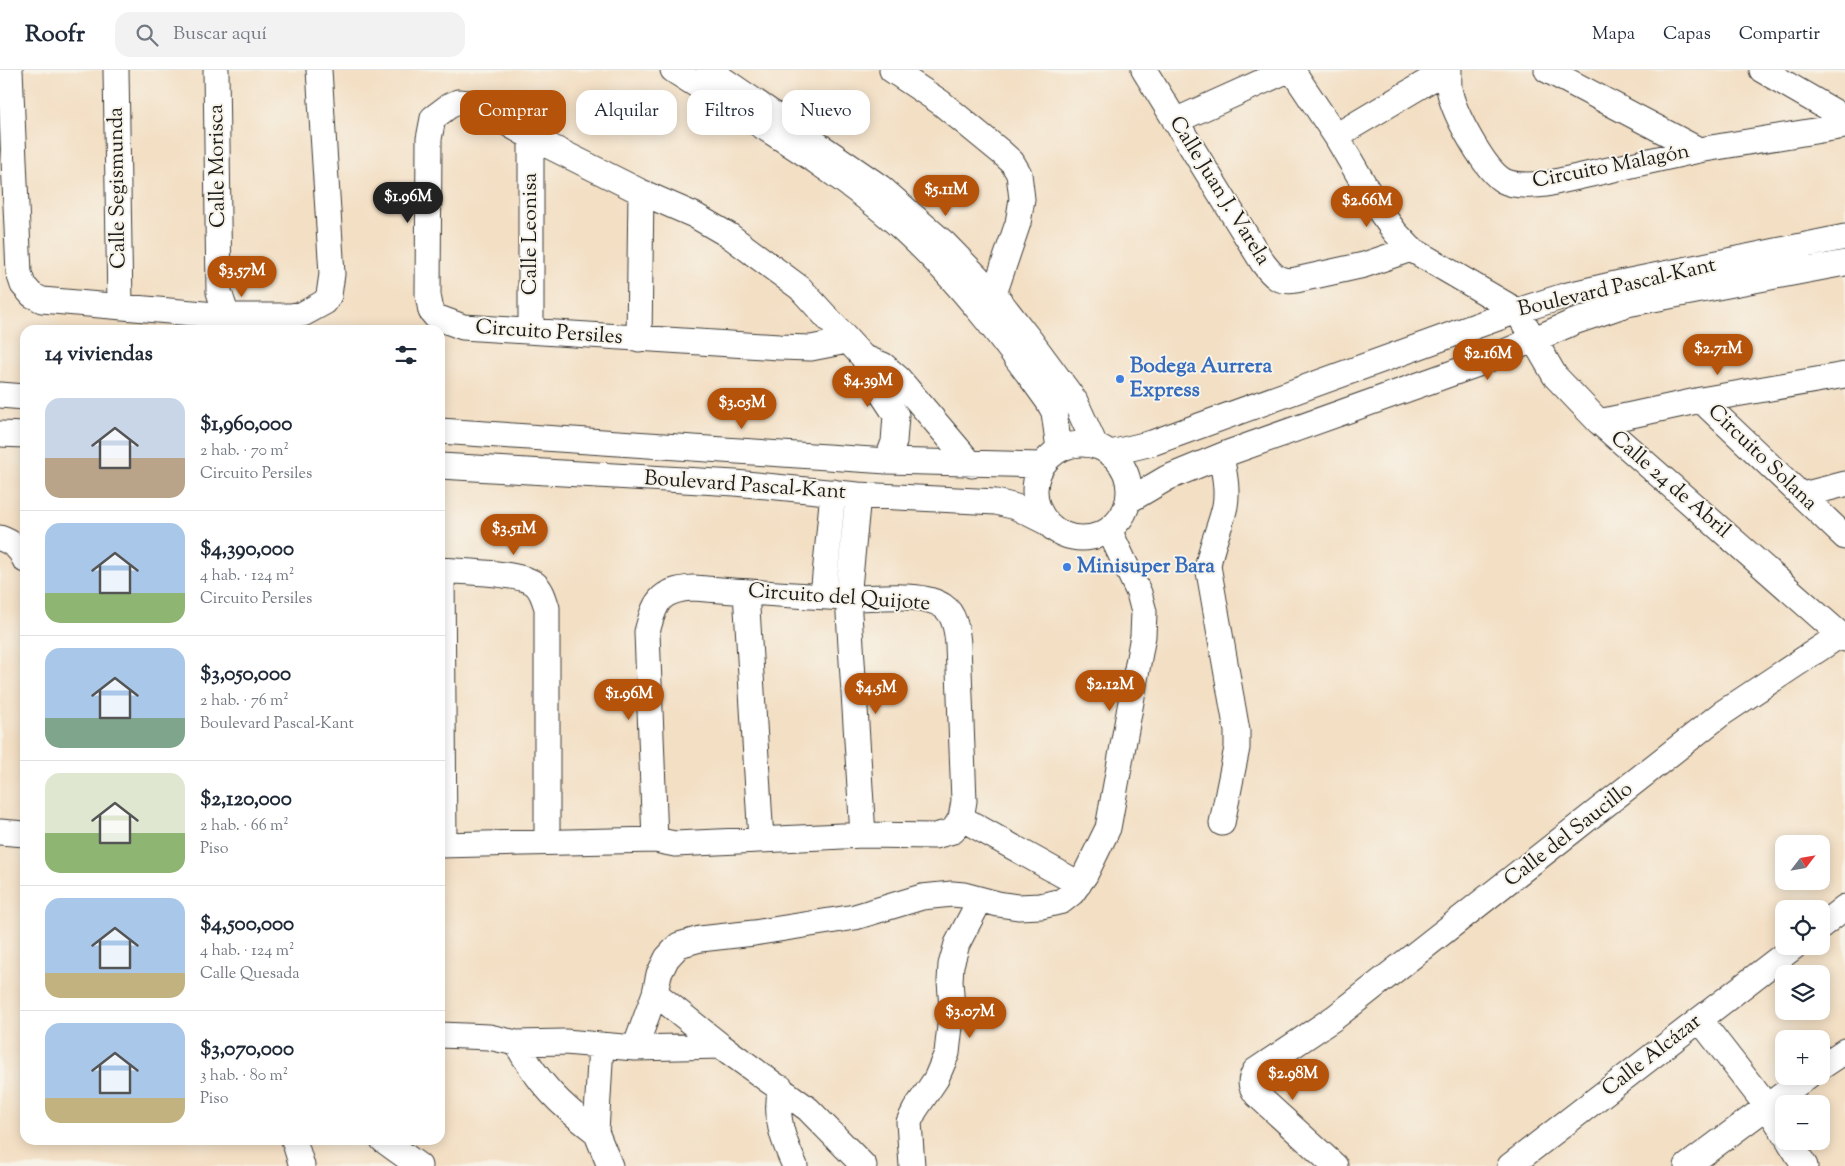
<!DOCTYPE html>
<html lang="es">
<meta charset="utf-8">
<style>
:root{--surface:#fff;--page:#f2f2f3;--text:#1f2937;--muted:#747a83;--line:#e0e1e3;--accent:#b45309}
body{margin:0;font-family:"Sorts Mill Goudy",serif;background:var(--page);color:var(--text);height:100vh;display:flex;flex-direction:column;font-size:19px;white-space:nowrap}
*{box-sizing:border-box;margin:0}
p{font-size:16px;color:var(--muted)}
.icon{flex:none;width:28px;height:28px;fill:none;stroke:currentColor;stroke-width:2;stroke-linecap:round;stroke-linejoin:round}
.map{position:relative;flex:1;overflow:hidden}
.side{position:absolute;left:20px;top:255px;width:425px;height:820px;display:flex;flex-direction:column;background:var(--surface);border-radius:15px;box-shadow:0 2px 12px #0003}
.side>*{flex:none}
.banner{position:absolute;left:460px;top:20px;width:475px;height:45px;display:flex;gap:10px}
.needle{width:32px;rotate:59deg}
.fabs{position:absolute;left:1775px;top:765px;display:grid;gap:10px}
.fabs a{display:grid;place-items:center;width:55px;height:55px;border-radius:10px;background:var(--surface);box-shadow:0 2px 12px #0003;font-size:25px}
.price{position:absolute;translate:-50% -42px;padding:0 11px;border-radius:18px;background:var(--accent);color:#fff;font-size:16px;line-height:32px;filter:drop-shadow(0 1px 2px #0008)}
.price::after{content:'';position:absolute;left:50%;top:30px;width:15px;height:11px;margin-left:-8px;background:inherit;clip-path:polygon(0 0,100% 0,50% 100%)}
.price.selected{background:#222;color:#fff}
ul{padding:0;list-style:none}
li{display:flex;align-items:center;gap:15px;height:125px;padding:0 25px}
li+li{border-top:1px solid var(--line)}
li span{display:grid;place-items:center;flex:none;width:140px;height:100px;border-radius:15px;color:#555}
li>.icon{margin-inline-start:auto}
span .icon{width:60px;height:60px;fill:#fffc;stroke-width:1}
li b{font-size:21px}
h2{display:flex;justify-content:space-between;align-items:center;height:60px;padding:0 25px;font-size:21px}
.pill{padding:0 18px;border-radius:15px;background:var(--surface);box-shadow:0 2px 12px #0003;font-size:18px;line-height:45px}
.pill.selected{background:var(--accent);color:#fff}
header{display:flex;align-items:center;gap:30px;box-sizing:border-box;height:70px;padding:0 25px;background:var(--surface);border-bottom:1px solid var(--line)}
header strong{font-size:24px}
nav{display:flex;gap:28px;margin-inline-start:auto;font-size:18px}
.search{width:350px;height:45px;background:var(--page);display:flex;align-items:center;gap:12px;box-sizing:border-box;padding:0 18px;border-radius:15px;color:var(--muted);font-size:19px}
.map>svg:first-child{display:block}
</style>
<header>
<strong>Roofr</strong>
<div class="search"><svg class="icon" aria-label="search" viewBox="0 0 24 24"><circle cx="10" cy="10" r="6"/><path d="M15 15l6 6"/></svg>Buscar aquí</div>
<nav><a>Mapa</a><a>Capas</a><a>Compartir</a></nav>
</header>
<div class="map">
<svg width="1845" height="1096" viewBox="0 0 1845 1096">
<rect width="100%" height="100%" fill="#f7f3e8"/>
<filter id="ink" filterUnits="userSpaceOnUse"><feTurbulence type="fractalNoise" baseFrequency=".02" numOctaves="2"/><feDisplacementMap in="SourceGraphic" scale="10" xChannelSelector="R" yChannelSelector="G"/><feConvolveMatrix kernelMatrix="1 2 1 2 8 2 1 2 1" color-interpolation-filters="sRGB"/></filter>
<filter id="wash" filterUnits="userSpaceOnUse"><feTurbulence type="fractalNoise" baseFrequency=".0096" numOctaves="4" result="noise"/><feDisplacementMap in="SourceGraphic" scale="20" xChannelSelector="R" yChannelSelector="G"/><feGaussianBlur stdDeviation="1.12" result="paint"/><feColorMatrix in="noise" values="0 0 0 0 0 0 0 0 0 0 0 0 0 0 0 0 0 1.4 0 .05"/><feComposite in="paint" operator="in"/></filter>
<g filter="url(#wash)">
<rect width="100%" height="100%" fill="#f3dfc4"/>
</g>
<g filter="url(#ink)">
<g fill="none" stroke-linecap="round" stroke-linejoin="round">
<g stroke="#3c3935" stroke-width="27">
<path id="minor" d="M10 0 19 203 23 215 32 225 42 230 227 246H290L303 244 325 232 329 225 332 204 319 0
M116 0 120 235
M216 0 219 222 227 246V260
M673 0C750 50 836 97 904 160 959 211 1004 270 1048 331L1054 342 1059 379
M709 0 880 117 945 174 994 224 1030 270 1075 331 1095 375
M892 0 940 32 1001 82 1012 92 1019 104 1022 129 1018 153 994 224
M1144 0 1263 193C1273 206 1279 213 1296 210L1364 195 1411 179
M1292 0 1336 66 1379 140 1395 162 1411 179 1517 241 1555 306 1599 352 1845 569
M1449 0C1449 7 1448 16 1450 23 1455 45 1485 101 1504 111 1516 117 1534 115 1546 114L1699 80 1845 56
M1547 0 1699 80
M1762 0 1845 48
M1175 51 1288 0
M1336 66 1447 0
M531 67V261
M639 269 641 122
M847 271 811 278 779 277 463 257 436 247 431 241 428 225 429 69 433 48 449 36 458 32 472 33 531 67 641 122 694 145 730 166 800 218 863 287 875 313 896 345 894 372 887 391
M863 287 883 295 899 309 972 395
M0 325 25 327
M1701 330 1845 467
M1599 352 1701 330 1845 305
M440 361 887 391 1042 395
M0 364 25 365
M1035 421a47 47 0 1 1 94 0a47 47 0 1 1-94 0Z
M1111 383 1152 373 1517 241 1564 226 1620 213 1845 167
M1221 386C1224 402 1228 419 1225 436 1221 456 1211 475 1208 496L1237 661V678L1222 753
M440 396 735 413 858 425 996 432 1016 437 1046 452
M858 425 848 528 863 765
M1802 425 1845 414
M1128 431 1167 408 1228 383 1475 295 1574 252 1627 234 1845 193
M0 468C12 472 20 478 25 490
M440 500C461 502 520 502 535 514 542 520 544 529 547 538V772
M442 500 444 775
M746 522 761 770
M823 526 833 422
M961 748 1079 814
M0 762 25 764
M440 775 655 770 675 774 863 765 935 766 953 761 961 748 964 731 958 574C957 561 955 544 943 536 922 521 871 529 845 528 795 525 744 522 693 518 659 520 655 532 647 562L655 770
M1821 856 1845 837
M655 923 721 976 808 1039 864 1096
M1700 950 1766 1035 1784 1063
M440 965 489 967 516 973 565 972 635 978 721 976
M516 973C539 1014 559 1034 596 1062
M601 975 596 1062 610 1096
M635 978 655 923 659 904 667 888 679 875 700 869 754 863 855 847 922 827 952 824 964 825 998 834 1018 837 1041 836 1062 831 1072 823 1085 805 1108 758 1143 566 1144 542 1139 523 1109 460
M1821 997 1845 981
M781 1018C774 1046 783 1070 795 1096
M294 1070 302 1096
M383 1070 419 1096
M1789 1071 1805 1096
M912 1096 909 1052 915 1040 936 1009 947 983 952 938 950 911 951 895 957 874 980 830
M1335 1096 1257 1025C1250 1016 1249 1011 1255 1001L1334 948 1721 644 1840 565
M1510 1096 1795 876
M1687 1096 1808 1006"/>
</g>
<use href="#minor" stroke="#fff" stroke-width="25"/>
</g>
</g>
<g fill="#3f7fe0" stroke="#f7f3e8" stroke-width="2">
<circle cx="1120" cy="309" r="5"/>
<circle cx="1067" cy="497" r="5"/>
</g>
<g text-anchor="middle" dominant-baseline="central" stroke-width="4" stroke-linejoin="round" paint-order="stroke">
<g font-size="21" fill="#1c1c1c" stroke="#f7f3e8">
<text transform="translate(218 96) rotate(-91)">Calle Morisca</text>
<text transform="translate(1611 97) rotate(-11)">Circuito Malagón</text>
<text transform="translate(118 118) rotate(-91)">Calle Segismunda</text>
<text transform="translate(1219 121) rotate(58)">Calle Juan J. Varela</text>
<text transform="translate(531 164) rotate(-90)">Calle Leonisa</text>
<text transform="translate(1617 218) rotate(-13)">Boulevard Pascal-Kant</text>
<text transform="translate(549 263) rotate(4)">Circuito Persiles</text>
<text transform="translate(1762 388) rotate(44)">Circuito Solana</text>
<text transform="translate(1670 415) rotate(41)">Calle 24 de Abril</text>
<text transform="translate(745 416) rotate(4)">Boulevard Pascal-Kant</text>
<text transform="translate(839 528) rotate(4)">Circuito del Quijote</text>
<text transform="translate(1569 765) rotate(-38)">Calle del Saucillo</text>
<text transform="translate(1652 986) rotate(-38)">Calle Alcázar</text>
</g>
<g font-size="21" font-weight="bold" fill="#366cbe" stroke="#f7f3e8" text-anchor="start">
<text x="1130" y="297">Bodega Aurrera<tspan x="1130" dy="24">Express</tspan></text>
<text x="1077" y="497">Minisuper Bara</text>
</g>
</g>
</svg>
<div class="fabs">
<a><svg class="needle" viewBox="-14 -14 28 28"><path d="M0-13l5 13h-10z" fill="#e53935"/><path d="M0 13l5-13h-10z" fill="#747a83"/></svg></a>
<a><svg class="icon" aria-label="locate" viewBox="0 0 24 24"><circle cx="12" cy="12" r="6"/><path d="M12 2v4M12 18v4M2 12h4M18 12h4"/></svg></a>
<a><svg class="icon" aria-label="layers" viewBox="0 0 24 24"><path d="M12 4l9 5-9 5-9-5zM3 14l9 5 9-5"/></svg></a>
<a>+</a>
<a>−</a>
</div>
<b class="price" style="left:946px;top:147px">$5.11M</b>
<b class="price selected" style="left:408px;top:154px">$1.96M</b>
<b class="price" style="left:1367px;top:158px">$2.66M</b>
<b class="price" style="left:242px;top:228px">$3.57M</b>
<b class="price" style="left:1718px;top:306px">$2.71M</b>
<b class="price" style="left:1488px;top:311px">$2.16M</b>
<b class="price" style="left:868px;top:338px">$4.39M</b>
<b class="price" style="left:742px;top:360px">$3.05M</b>
<b class="price" style="left:514px;top:486px">$3.51M</b>
<b class="price" style="left:1110px;top:642px">$2.12M</b>
<b class="price" style="left:876px;top:645px">$4.5M</b>
<b class="price" style="left:629px;top:651px">$1.96M</b>
<b class="price" style="left:970px;top:969px">$3.07M</b>
<b class="price" style="left:1293px;top:1031px">$2.98M</b>
<div class="banner">
<a class="pill selected">Comprar</a>
<a class="pill">Alquilar</a>
<a class="pill">Filtros</a>
<a class="pill">Nuevo</a>
</div>
<section class="side">
<h2>14 viviendas<svg class="icon" aria-label="filters" viewBox="0 0 24 24"><path d="M4 7h16M4 17h16"/><circle cx="9" cy="7" r="2"/><circle cx="15" cy="17" r="2"/></svg></h2>
<ul>
<li><span style="background:linear-gradient(#c9d6e8 60%,#b9a48a 0)"><svg class="icon" aria-label="home" viewBox="0 0 24 24"><path d="M3 11l9-7 9 7M6 9v11h12V9"/></svg></span><div><b>$1,960,000</b><p>2 hab. · 70 m²</p><p>Circuito Persiles</p></div></li>
<li><span style="background:linear-gradient(#a9c7e8 70%,#8fb573 0)"><svg class="icon" aria-label="home" viewBox="0 0 24 24"><path d="M3 11l9-7 9 7M6 9v11h12V9"/></svg></span><div><b>$4,390,000</b><p>4 hab. · 124 m²</p><p>Circuito Persiles</p></div></li>
<li><span style="background:linear-gradient(#a9c7e8 70%,#7fa58c 0)"><svg class="icon" aria-label="home" viewBox="0 0 24 24"><path d="M3 11l9-7 9 7M6 9v11h12V9"/></svg></span><div><b>$3,050,000</b><p>2 hab. · 76 m²</p><p>Boulevard Pascal-Kant</p></div></li>
<li><span style="background:linear-gradient(#dfe7d0 60%,#8fb573 0)"><svg class="icon" aria-label="home" viewBox="0 0 24 24"><path d="M3 11l9-7 9 7M6 9v11h12V9"/></svg></span><div><b>$2,120,000</b><p>2 hab. · 66 m²</p><p>Piso</p></div></li>
<li><span style="background:linear-gradient(#a9c7e8 75%,#c2b280 0)"><svg class="icon" aria-label="home" viewBox="0 0 24 24"><path d="M3 11l9-7 9 7M6 9v11h12V9"/></svg></span><div><b>$4,500,000</b><p>4 hab. · 124 m²</p><p>Calle Quesada</p></div></li>
<li><span style="background:linear-gradient(#a9c7e8 75%,#c2b280 0)"><svg class="icon" aria-label="home" viewBox="0 0 24 24"><path d="M3 11l9-7 9 7M6 9v11h12V9"/></svg></span><div><b>$3,070,000</b><p>3 hab. · 80 m²</p><p>Piso</p></div></li>
</ul>
</section>
</div>
